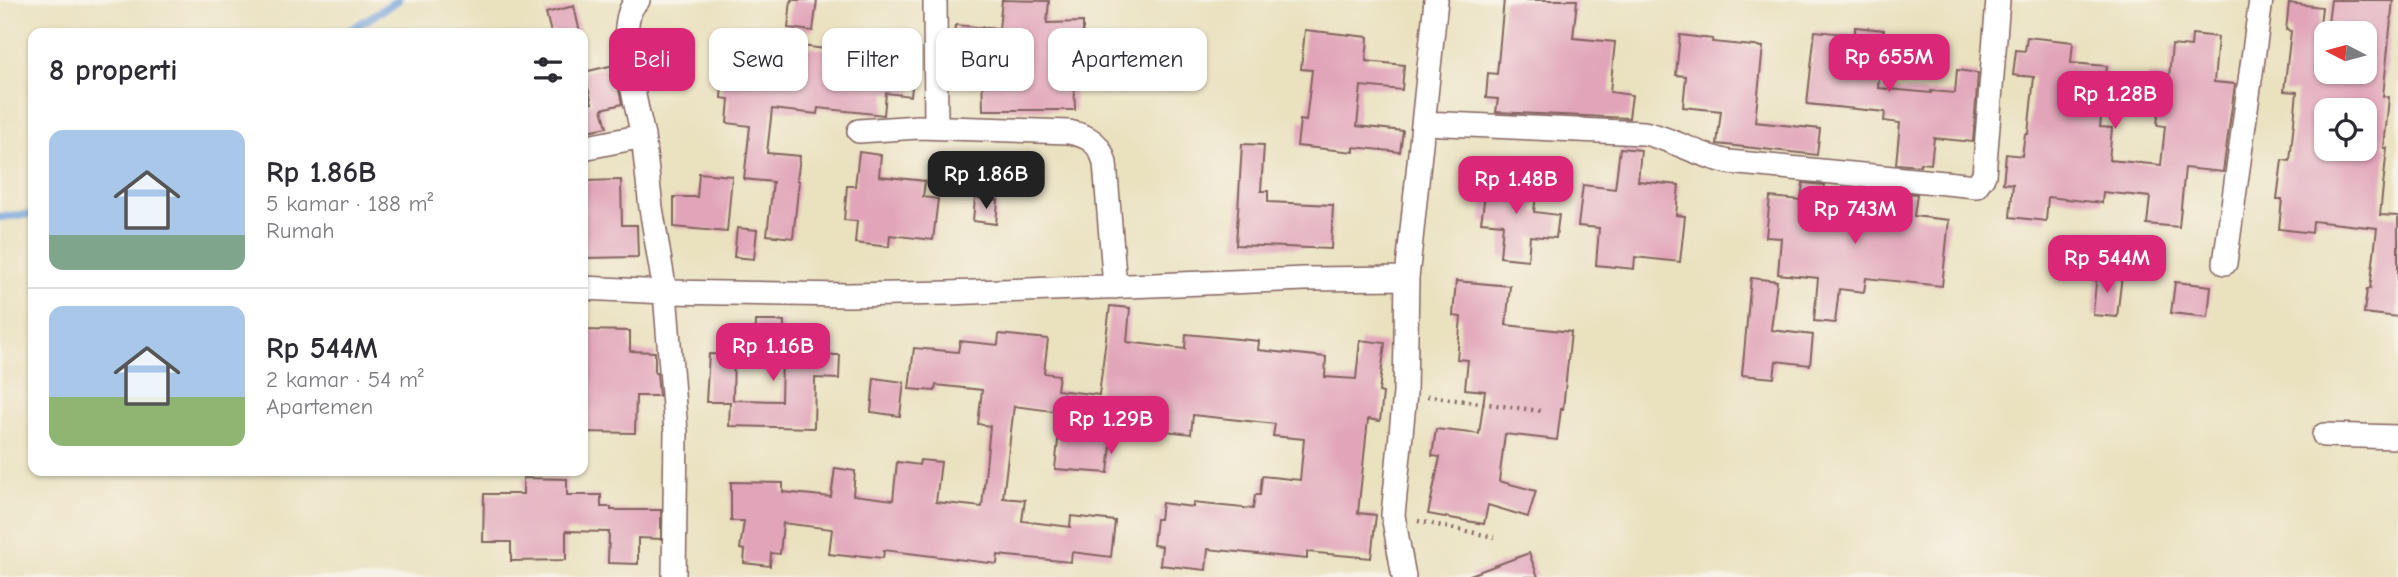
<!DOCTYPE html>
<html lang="id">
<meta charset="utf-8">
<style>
:root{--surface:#fff;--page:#f2f2f3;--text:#2b2b33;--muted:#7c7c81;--line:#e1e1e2;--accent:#db2777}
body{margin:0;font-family:"Comic Neue",sans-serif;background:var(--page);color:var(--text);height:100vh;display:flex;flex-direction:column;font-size:26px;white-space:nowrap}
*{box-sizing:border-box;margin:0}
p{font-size:23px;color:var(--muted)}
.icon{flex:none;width:38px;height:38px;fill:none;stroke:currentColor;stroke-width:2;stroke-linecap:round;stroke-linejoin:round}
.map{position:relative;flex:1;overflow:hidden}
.side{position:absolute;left:28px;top:28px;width:560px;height:448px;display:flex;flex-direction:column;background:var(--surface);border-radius:14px;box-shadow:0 2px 5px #0004}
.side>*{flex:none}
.top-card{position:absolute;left:609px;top:28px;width:665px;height:63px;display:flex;gap:14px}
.needle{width:46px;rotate:276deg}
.fabs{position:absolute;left:2314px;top:21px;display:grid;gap:14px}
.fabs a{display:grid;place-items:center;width:63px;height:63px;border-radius:14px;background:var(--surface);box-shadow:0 2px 5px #0004;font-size:35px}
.price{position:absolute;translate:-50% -60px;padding:0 16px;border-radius:14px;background:var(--accent);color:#fff;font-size:23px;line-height:46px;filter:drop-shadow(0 2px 4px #0008)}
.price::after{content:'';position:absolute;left:50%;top:42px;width:21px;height:16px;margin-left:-10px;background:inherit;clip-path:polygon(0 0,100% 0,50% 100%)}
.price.active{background:#222;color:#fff}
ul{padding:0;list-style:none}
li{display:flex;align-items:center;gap:21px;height:175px;padding:0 21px}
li+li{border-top:2px solid var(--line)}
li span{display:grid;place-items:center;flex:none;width:196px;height:140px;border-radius:14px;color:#555}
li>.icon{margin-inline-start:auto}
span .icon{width:84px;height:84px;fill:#fffc;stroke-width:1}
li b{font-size:30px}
h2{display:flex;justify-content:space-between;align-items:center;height:84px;padding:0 21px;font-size:30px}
.pill{padding:0 24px;border-radius:14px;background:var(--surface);box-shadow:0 2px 5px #0004;font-size:24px;line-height:63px}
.pill.active{background:var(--accent);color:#fff}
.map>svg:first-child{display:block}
</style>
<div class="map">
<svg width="2398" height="577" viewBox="0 0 2398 577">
<rect width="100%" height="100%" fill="#f7f3e8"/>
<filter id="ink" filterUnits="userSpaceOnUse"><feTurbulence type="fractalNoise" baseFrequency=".0143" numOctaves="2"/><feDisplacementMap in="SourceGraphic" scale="14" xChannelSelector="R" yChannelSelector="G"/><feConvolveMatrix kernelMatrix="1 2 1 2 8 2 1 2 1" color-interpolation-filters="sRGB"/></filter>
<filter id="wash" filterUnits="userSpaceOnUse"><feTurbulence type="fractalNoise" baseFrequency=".00686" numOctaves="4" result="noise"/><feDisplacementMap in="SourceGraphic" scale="28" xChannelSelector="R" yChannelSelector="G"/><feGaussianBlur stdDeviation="1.57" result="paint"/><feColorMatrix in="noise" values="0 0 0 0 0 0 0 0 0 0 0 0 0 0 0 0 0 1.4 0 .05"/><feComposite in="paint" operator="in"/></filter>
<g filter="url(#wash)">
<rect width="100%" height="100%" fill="#eae1bf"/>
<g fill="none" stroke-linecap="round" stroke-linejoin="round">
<path stroke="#70a0da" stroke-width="8" d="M346 33 398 0
M0 217 33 214"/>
</g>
<g id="blocks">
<path fill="#e1a4b9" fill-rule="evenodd" d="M791 0H817L813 31 788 28Z
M1002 0 1049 1 1047 23 1083 22V70L1074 71 1075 110H983L982 72 951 68 956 25 999 29Z
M1504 0H1577L1573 38 1615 42 1610 92 1632 95 1629 118 1496 112 1498 99 1486 98 1488 73 1497 74Z
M2331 0H2393L2383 96 2389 97 2384 148H2387L2380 215 2398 216V317L2364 313 2367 289H2370L2377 228 2313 221 2312 233 2279 229 2282 199H2277L2282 160 2290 161 2297 92 2284 91 2291 31 2286 30 2289 3 2322 7 2315 69 2326 72H2364L2367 27 2328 23ZM2326 110H2364V149H2326Z
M574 6 580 33H551L546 13Z
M1855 27 1884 30 1878 88 1931 93V91L1955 93 1957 70 1978 73 1973 142 1934 138 1931 164 1920 163V166L1896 164 1900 123 1884 121 1885 112 1807 104 1815 31 1855 35Z
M1305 30 1368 37 1366 61 1404 65 1402 90 1361 86 1357 126 1403 131 1400 152 1354 147V152L1297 146 1300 120 1306 121 1312 70 1301 69Z
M2192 34 2218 37 2214 82 2235 84 2223 172 2185 168 2179 227 2147 224 2150 197 2103 192 2102 203 2048 197 2046 221 2010 217 2013 184 2003 183 2006 154 2022 156 2025 134H2028L2034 77 2013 75 2016 50 2025 51 2027 37 2073 42 2071 63 2107 66 2100 127 2112 128 2109 160 2161 165 2165 126 2157 125 2159 107 2145 105 2148 75 2169 77 2172 45 2191 47Z
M1680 35 1713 39 1712 42 1763 47 1755 122 1820 129 1817 155 1717 144 1721 111 1683 107 1686 76 1676 75Z
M801 46 915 60 911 96 886 93 884 115 818 108 817 114 772 109 767 153 800 156 797 181H799L793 238 767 235 773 182 744 179 750 126 727 123 729 99 721 98 723 74 759 78 761 65 798 69Z
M614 65 622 104 602 109 607 127 583 132V106L592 103 584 72Z
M1242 144 1264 145 1261 191H1268V202L1333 205 1331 249 1236 245Z
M1620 148 1641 150 1638 181 1679 185 1676 215 1685 216 1680 262 1635 257 1634 269 1596 265 1599 228 1578 226 1583 185 1615 189Z
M859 152 881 155 879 176 925 181 923 197 938 199 933 240 890 235 889 247 855 243 857 221 844 220 847 186H855Z
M699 173 732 176 727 232 674 227V197H697Z
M1488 174 1519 178 1517 192 1536 194 1534 212 1559 215 1556 238 1530 236 1528 260 1500 257 1503 224 1481 222Z
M621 180 622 225H637L638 257 584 258V181Z
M1803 183 1825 185 1823 204 1843 206 1841 220 1888 225 1891 192 1917 194 1914 216 1949 220 1942 286 1866 278 1864 292 1839 289 1835 323 1814 321 1818 278 1778 274 1781 238 1766 237 1770 197 1801 200Z
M975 198 998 200 996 224 973 221Z
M737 228 757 230 754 259 734 257Z
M2097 272 2122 275 2117 317 2093 315Z
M1751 278 1777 281 1771 330 1813 335 1810 365 1776 361 1774 378 1742 375Z
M1456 281 1510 286 1506 325 1571 332 1563 409H1561L1557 440 1505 434 1499 481 1536 491 1528 517 1488 505 1484 524 1428 514 1440 457 1432 456 1436 429 1479 434 1485 391 1465 389 1468 360 1457 359 1461 317 1453 316Z
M2175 282 2211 286 2208 317 2171 313Z
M1110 306 1130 308 1127 342 1185 349 1186 334 1259 341 1258 350 1326 357 1325 377 1356 379 1360 340 1385 343 1379 392 1383 393 1380 421 1368 419 1358 513 1376 515 1371 558 1307 552V559L1208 549 1206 570 1160 565 1162 546 1153 545 1156 519H1160L1162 503 1193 507V503L1253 509 1255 495H1260L1262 476 1300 480 1304 439 1273 436 1275 424 1193 415 1191 434 1113 425 1108 473 1055 469 1061 412 1014 406 1003 498 1025 500 1022 521 1070 527 1071 516 1115 521 1111 557 1072 552 1071 562 998 555 997 564 884 550 883 558 855 555V557L829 554 832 529 783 523 780 554 771 553 770 566 744 563 745 550 740 549 744 521H731V482L783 483V492L831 497 835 468 855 471 853 495 893 500 897 462 919 465 920 460 941 462 936 502 982 507 990 426 978 424 982 390 936 385 935 391 909 389 914 348 958 352 960 341 998 345 999 334 1048 339 1044 373 1059 375 1057 390 1099 395Z
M756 321H784V354L840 355 839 379 815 378 814 428 729 426 730 402H706L709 354 734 355 733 400 781 401 782 358H755Z
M583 330 630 331V351L655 352V373H657L659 396H636L635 433 583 432Z
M874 378 904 382 900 416 871 412Z
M523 478 567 479V495H601V507H611V510H661V539L638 538V564L608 563 609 532 566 531V560L511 561V542H483L484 494H523Z
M1529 553 1538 577H1470V575Z"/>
</g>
</g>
<g filter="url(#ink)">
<use href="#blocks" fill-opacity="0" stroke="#82635f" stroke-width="2"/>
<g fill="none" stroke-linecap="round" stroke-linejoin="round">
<g stroke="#82635f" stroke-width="26">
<path id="street" d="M638 0C612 21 637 106 643 136
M935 0 936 127
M1424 123 1644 133C1673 139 1699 156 1729 162L1976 186 1984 175 1998 0
M859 131 918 127 1069 132C1089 136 1100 143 1105 163L1115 287
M583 148 643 136 651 208 665 292 676 432 674 577
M2225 263 2261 0
M583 288 665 292 849 295 948 293 1305 279 1407 278
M2324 435 2398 437
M1404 577 1393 515 1405 393 1407 278 1436 0"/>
</g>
<path stroke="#82635f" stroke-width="4.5" stroke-dasharray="2 5" stroke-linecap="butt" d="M1427 396 1541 411
M1418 521 1494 537"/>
<use href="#street" stroke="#fff" stroke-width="23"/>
</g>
</g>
</svg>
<div class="fabs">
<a><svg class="needle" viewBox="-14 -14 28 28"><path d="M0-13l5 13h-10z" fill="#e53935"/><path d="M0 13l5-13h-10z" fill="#7c7c81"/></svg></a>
<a><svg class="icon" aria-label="locate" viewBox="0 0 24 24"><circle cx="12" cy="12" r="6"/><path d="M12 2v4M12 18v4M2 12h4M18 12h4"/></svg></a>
</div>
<b class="price" style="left:1889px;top:94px">Rp 655M</b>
<b class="price" style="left:2115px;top:131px">Rp 1.28B</b>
<b class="price active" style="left:986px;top:211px">Rp 1.86B</b>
<b class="price" style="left:1516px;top:216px">Rp 1.48B</b>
<b class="price" style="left:1855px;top:246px">Rp 743M</b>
<b class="price" style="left:2107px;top:295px">Rp 544M</b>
<b class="price" style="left:773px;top:383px">Rp 1.16B</b>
<b class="price" style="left:1111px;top:456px">Rp 1.29B</b>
<div class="top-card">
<a class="pill active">Beli</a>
<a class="pill">Sewa</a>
<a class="pill">Filter</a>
<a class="pill">Baru</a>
<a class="pill">Apartemen</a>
</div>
<section class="side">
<h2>8 properti<svg class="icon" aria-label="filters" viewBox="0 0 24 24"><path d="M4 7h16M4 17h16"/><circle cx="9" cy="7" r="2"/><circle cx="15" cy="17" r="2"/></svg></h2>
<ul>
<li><span style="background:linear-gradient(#a9c7e8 75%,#7fa58c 0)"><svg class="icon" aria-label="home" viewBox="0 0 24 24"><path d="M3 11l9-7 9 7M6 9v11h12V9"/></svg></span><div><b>Rp 1.86B</b><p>5 kamar · 188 m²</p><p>Rumah</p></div></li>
<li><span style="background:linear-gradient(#a9c7e8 65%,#8fb573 0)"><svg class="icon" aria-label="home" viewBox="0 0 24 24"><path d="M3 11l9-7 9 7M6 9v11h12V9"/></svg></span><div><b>Rp 544M</b><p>2 kamar · 54 m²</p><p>Apartemen</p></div></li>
</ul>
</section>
</div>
